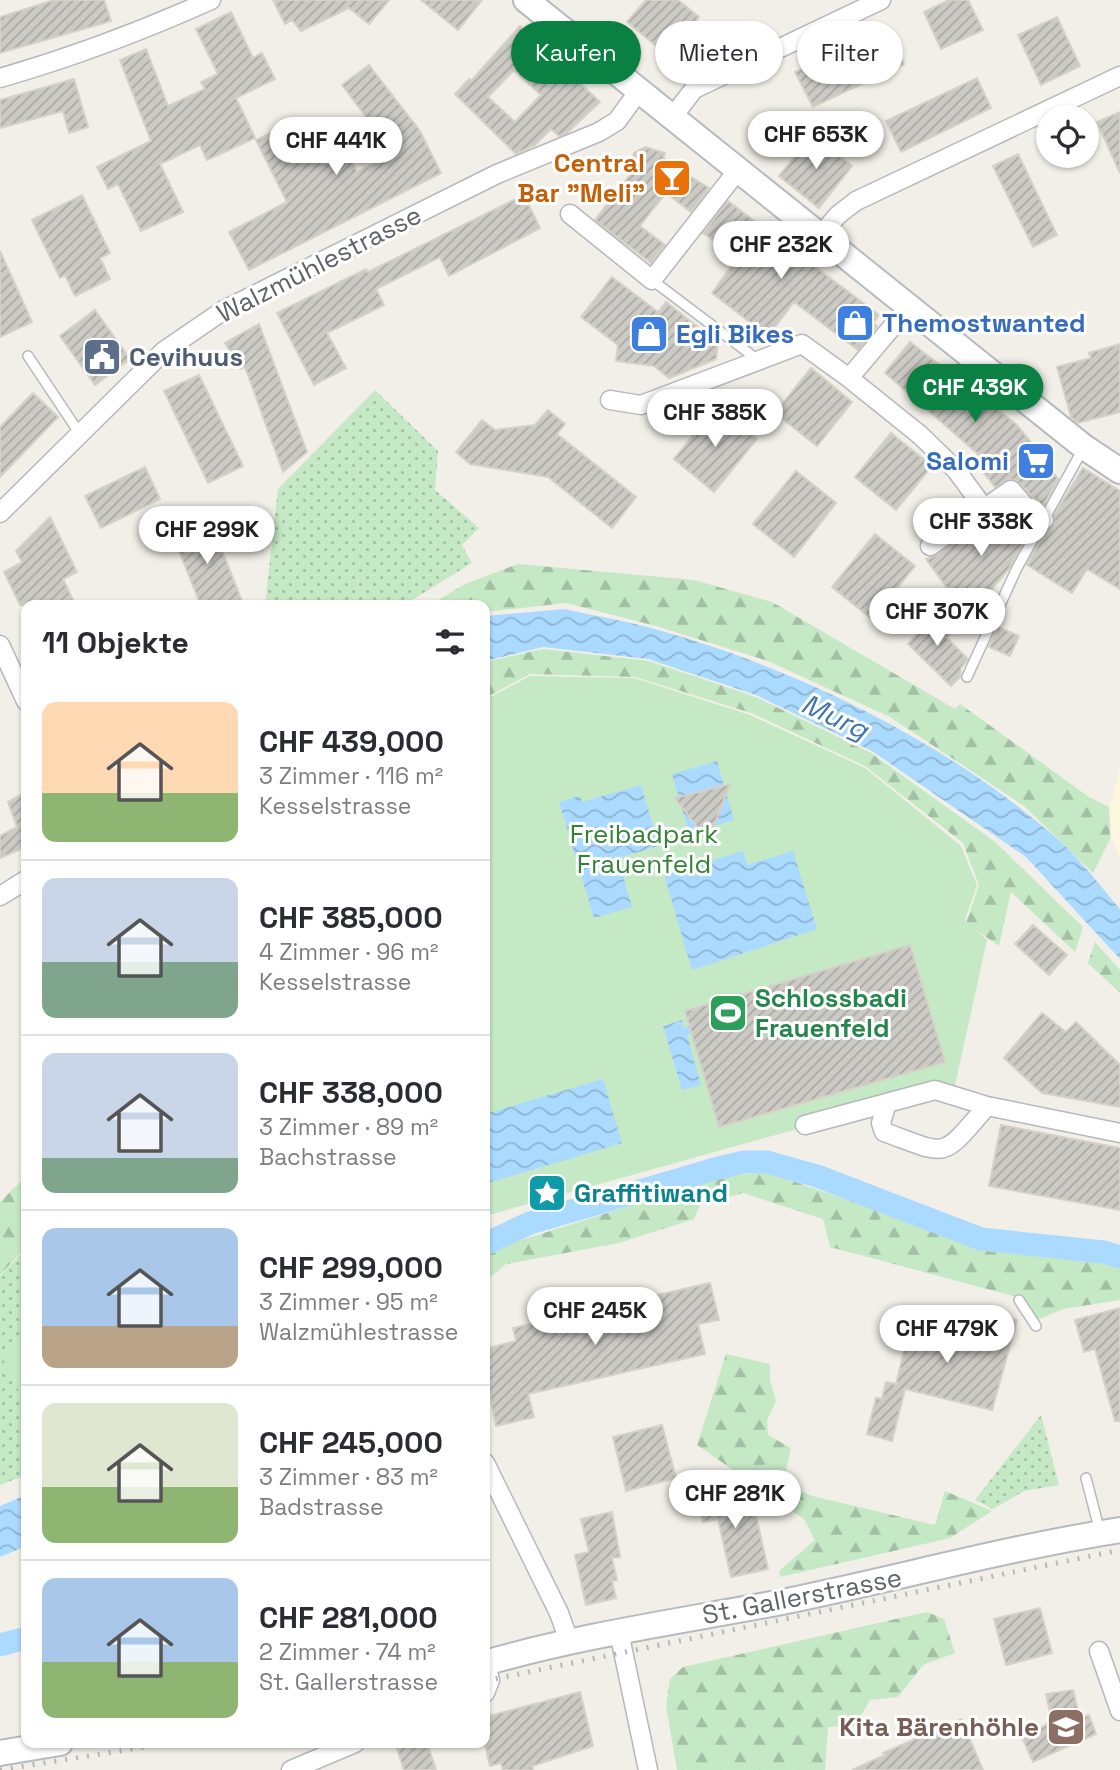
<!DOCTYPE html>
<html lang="de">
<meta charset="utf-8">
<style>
:root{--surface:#fff;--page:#f7f7f7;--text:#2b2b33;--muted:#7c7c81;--line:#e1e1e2;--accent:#0b8043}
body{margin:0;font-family:"Space Grotesk",sans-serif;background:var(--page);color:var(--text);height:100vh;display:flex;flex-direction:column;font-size:26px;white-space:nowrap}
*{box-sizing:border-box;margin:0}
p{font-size:23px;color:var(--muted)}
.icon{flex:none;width:38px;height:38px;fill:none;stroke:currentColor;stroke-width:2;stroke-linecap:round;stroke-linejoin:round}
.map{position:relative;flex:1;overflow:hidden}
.details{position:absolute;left:21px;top:600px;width:469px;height:1148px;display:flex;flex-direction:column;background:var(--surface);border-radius:14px;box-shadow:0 2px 5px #0004}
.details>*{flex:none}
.top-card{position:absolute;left:511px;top:21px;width:504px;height:63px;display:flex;gap:14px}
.fabs{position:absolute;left:1036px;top:105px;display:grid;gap:14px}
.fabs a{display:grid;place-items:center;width:63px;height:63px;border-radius:50%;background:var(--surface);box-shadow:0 2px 5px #0004;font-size:35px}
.price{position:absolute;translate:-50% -60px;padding:0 16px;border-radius:24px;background:#fff;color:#222;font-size:23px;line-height:46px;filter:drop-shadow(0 2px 4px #0008)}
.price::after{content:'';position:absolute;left:50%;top:42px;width:21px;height:16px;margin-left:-10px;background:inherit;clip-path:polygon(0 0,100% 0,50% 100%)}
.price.active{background:var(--accent);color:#fff}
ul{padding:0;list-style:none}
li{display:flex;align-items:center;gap:21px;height:175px;padding:0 21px}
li+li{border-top:2px solid var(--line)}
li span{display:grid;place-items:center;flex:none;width:196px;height:140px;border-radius:14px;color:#555}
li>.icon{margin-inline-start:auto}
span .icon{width:84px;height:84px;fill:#fffc;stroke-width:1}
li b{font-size:30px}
h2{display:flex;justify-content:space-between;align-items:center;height:84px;padding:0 21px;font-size:30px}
.chip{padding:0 24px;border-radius:32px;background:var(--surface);box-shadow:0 2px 5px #0004;font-size:24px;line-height:63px}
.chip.active{background:var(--accent);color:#fff}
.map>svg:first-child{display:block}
</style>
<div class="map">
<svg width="1120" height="1770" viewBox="0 0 1120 1770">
<defs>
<pattern id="green-dots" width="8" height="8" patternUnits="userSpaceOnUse" patternTransform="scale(1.75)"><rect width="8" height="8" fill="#c5e8c5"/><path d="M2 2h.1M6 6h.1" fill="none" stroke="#a3c0a4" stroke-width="1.8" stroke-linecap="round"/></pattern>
<pattern id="forest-firs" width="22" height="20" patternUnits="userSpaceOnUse" patternTransform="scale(1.75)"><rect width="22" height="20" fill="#c5e8c5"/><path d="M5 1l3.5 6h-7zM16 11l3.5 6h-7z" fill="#a3c0a4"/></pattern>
<pattern id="water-waves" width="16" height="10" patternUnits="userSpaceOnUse" patternTransform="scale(1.75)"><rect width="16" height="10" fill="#aadaff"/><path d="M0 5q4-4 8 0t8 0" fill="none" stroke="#8eb4d2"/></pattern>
<pattern id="building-hatch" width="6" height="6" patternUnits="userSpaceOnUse" patternTransform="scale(1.75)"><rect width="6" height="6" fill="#cccac5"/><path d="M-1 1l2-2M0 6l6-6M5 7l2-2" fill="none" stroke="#a9a8a4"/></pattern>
</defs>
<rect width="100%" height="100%" fill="#f1efe8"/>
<path fill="#fef7e0" d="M1120 769V858L1112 838 1110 807Z"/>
<path fill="url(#green-dots)" d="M375 390 438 451 435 490 479 528 462 545 472 563 404 605H265L278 489Z
M26 1249V1475L0 1485V1276Z
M1041 1415 1059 1485 1024 1491 993 1509 975 1500Z"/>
<path fill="url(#forest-firs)" d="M518 564 694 580 772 602 955 709 960 704 1089 797 1109 807 1110 839 1093 873 1024 806 890 717 768 661 656 626 566 603 485 612V606L430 605 465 584Z
M543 649 649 661 756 697 871 753 995 842 1083 927 1075 952 1011 892 999 946 966 923 979 885 963 843 865 766 751 713 635 677 530 674 485 698V662Z
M1095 942 1120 970V993L1088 963Z
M766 1172C881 1210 997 1260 1120 1262V1300L1063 1309 1037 1320 1025 1299 830 1247 823 1219 743 1193 700 1205 694 1219 619 1243 506 1264 485 1282V1258L499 1247 721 1177Z
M26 1176V1247L0 1275V1202Z
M726 1354 770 1364V1380L776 1401 767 1420 768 1435 791 1448 785 1474 794 1488 812 1496 935 1525 945 1491 992 1511 950 1538 780 1577 779 1571 815 1540 804 1519 697 1445Z
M927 1612 944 1619 955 1653 923 1665 898 1697 870 1700 855 1726 828 1727 825 1770H677L666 1706 670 1679 683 1667Z"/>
<path fill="#c5e8c5" d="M530 676 634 678 750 715 865 768 961 846 977 885 965 920 987 940 955 1085 485 1216V700Z
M26 1339V1407L0 1353Z"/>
<path fill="url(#water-waves)" d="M564 609C595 616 627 621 658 630 797 668 957 747 1064 845 1084 864 1102 888 1120 909V959L1026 857 872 751 756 695 648 659 543 647 485 661V616Z
M717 761 734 820 689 833 672 774Z
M641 785 659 846 618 858 632 907 594 918 559 802 580 796 582 802Z
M743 851 747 865 793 851 817 929 692 970 664 875Z
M682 1020 684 1028 689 1026 691 1033 687 1035 701 1085 682 1090 663 1026Z
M603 1079 622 1143 485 1184V1114Z
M26 1495V1546L0 1557V1506Z"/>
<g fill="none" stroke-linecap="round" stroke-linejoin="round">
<path stroke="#aadaff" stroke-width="23" d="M485 1244 530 1223 718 1168 744 1162H767L817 1176 981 1239 1104 1252 1120 1257
M0 1645 26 1638"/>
</g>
<path fill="url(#building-hatch)" stroke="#d6d1c6" stroke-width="2" fill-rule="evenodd" d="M54 0H104L111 21 0 53V17Z
M273 0H389L369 24 349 8 301 31 292 20 285 24Z
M421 0H482L458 30Z
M646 0H678L699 17 667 55 627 22Z
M949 0H968L983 30 941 49 924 12Z
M231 12 253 58 262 53 275 79 236 98 255 138 207 160 200 145 160 164 183 212 141 231 118 184 108 189 97 167 151 141 120 60 146 49 168 106 205 89 201 82 218 74 196 29Z
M1057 17 1080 66 1041 85 1018 35Z
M520 26 600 102 567 133 559 136 551 129 535 145 516 154 455 94 469 79 471 81ZM514 70 541 95 515 122 488 97Z
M887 30 904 64 813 107 795 72Z
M369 65 420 131 441 173 249 270 229 232 287 202 256 140 281 128 296 158 338 136 357 172 394 154 342 85Z
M977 78 991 108 901 152 886 121Z
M74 79 88 127 69 133 63 111 0 128V100Z
M1120 112V173L1097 122Z
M812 135 852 166 819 208 779 176Z
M645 147 665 153 663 158 690 172 688 175 709 188 691 212 666 193 652 210 640 226 665 245 651 263 595 220 632 172 634 153Z
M1018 154 1057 235 1033 247 993 166Z
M82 195 110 253 100 258 110 279 75 296 65 275 60 278 32 220Z
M524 195 540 228 449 276 440 257 376 289 384 305 327 333 346 368 314 385 277 313 366 269 368 272Z
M728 201 879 315 873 323 877 326 858 350 794 302 768 336 712 293 737 258 703 233Z
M0 251 32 322 0 337Z
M612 277 658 312 666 302 718 343 716 359 669 378 654 366 616 361 618 345 581 317Z
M95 310 130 359 95 385 60 336Z
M259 324 307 452 283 472 245 367 240 369 225 343Z
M910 342 1016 424 1036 448 1058 479 1043 507 1016 480 1009 479 995 487 973 459 978 454 885 373Z
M1120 344V412L1078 423 1071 417 1057 367 1091 358 1089 353Z
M811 368 852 402 817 446 775 413Z
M199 375 243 466 208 483 164 391Z
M33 393 58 417 0 477V427Z
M716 406 757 439 714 492 674 459Z
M548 410 565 424 557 434 636 497 612 528 548 477 470 464 456 452 482 420 495 430 535 425Z
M891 433 932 466 896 510 855 477Z
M145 467 160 499 101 528 85 496Z
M1083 468 1120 491V589L1087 569 1072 593 1027 565 1045 531 1054 526V515Z
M796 471 836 503 794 557 753 524Z
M1009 505 1032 527 1008 570 968 617 926 559 936 555Z
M50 517 77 572 63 579 76 606 20 605 4 572 22 562 16 551Z
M209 518 244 606H201L172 533Z
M875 534 915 566 872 619 832 587Z
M924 609 950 634 946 637 968 659 961 668 960 677 951 686 908 644 921 630 912 621Z
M998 627 1019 636 1010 656 989 647Z
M730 784 708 841 675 798Z
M26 792V847L0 858V836L17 827 8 802Z
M1033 925 1067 955 1049 975 1015 944Z
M910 945 945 1062 719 1127 685 1011Z
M1042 1013 1066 1032 1076 1022 1120 1065V1107L1042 1093 1004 1058Z
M1001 1125 1120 1148V1210L989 1186Z
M710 1283 719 1320 698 1324 705 1354 528 1394 534 1417 496 1426 485 1374V1349L516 1341 513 1328Z
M1120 1308V1421H1115L1095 1349 1084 1352 1075 1320Z
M914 1310 983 1327 987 1312 1017 1320 992 1410 905 1389 892 1441 867 1434 876 1398 882 1399 886 1382 896 1384Z
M662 1425 676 1478 626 1491 613 1437Z
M733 1484 740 1514 755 1511 768 1569 731 1577 718 1519 703 1522 697 1492Z
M612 1512 620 1557 612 1558 617 1580 612 1581 616 1598 586 1605 575 1555 589 1552 581 1519Z
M1040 1608 1052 1653 1006 1665 994 1619Z
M1073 1690 1080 1718 1089 1715 1096 1734 1033 1762 1022 1737 1052 1722 1046 1694Z
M580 1692 593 1746 532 1766 533 1770H503L501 1763 490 1766 485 1746V1717Z
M961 1719 983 1770H852L885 1755 883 1753Z
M414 1743H427L436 1770H404L397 1749Z"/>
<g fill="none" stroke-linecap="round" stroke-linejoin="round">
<g stroke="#b5b8bc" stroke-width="12">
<path id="lane" d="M652 280 758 360
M28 356 80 434
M967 677 1017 568 1083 449
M1019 1300 1036 1326
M1086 1478 1100 1532"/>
</g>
<g stroke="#b5b8bc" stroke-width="21">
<path id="street" d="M0 78C73 57 142 31 211 0
M671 119 694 89 881 0
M570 214 652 280 738 170
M820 236 838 215 856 201 1120 76
M849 378 920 435 956 470 984 508
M610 400 641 405 802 344 849 378 909 307
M0 513 164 351 224 310 497 174 599 132 617 121 638 92
M930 546 1011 490 1032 514 1044 520
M0 645 26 701
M0 896 26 880
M887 1103 881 1123 884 1132C950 1156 940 1160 987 1106
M805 1125 935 1090 987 1106 1120 1133
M485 1463 559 1613 569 1641
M619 1632 648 1770
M1099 1651 1120 1711
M485 1693 490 1680 485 1663
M291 1770 355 1743"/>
</g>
<g stroke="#b6babf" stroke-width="28">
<path id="secondary" d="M526 0 1084 447 1120 471
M485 1663C582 1635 682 1621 782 1602 895 1579 1006 1548 1120 1530
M0 1753 60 1743"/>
</g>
<use href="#lane" stroke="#fff" stroke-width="9"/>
<use href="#street" stroke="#fff" stroke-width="18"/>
<use href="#secondary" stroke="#fff" stroke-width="24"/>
<path stroke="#b6b7b8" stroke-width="5" stroke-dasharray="2 9" stroke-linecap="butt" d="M485 1681 1120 1550
M0 1770 170 1743"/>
</g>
<defs>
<g id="bar-square" transform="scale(2.0125)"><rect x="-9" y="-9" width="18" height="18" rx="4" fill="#e8710a" stroke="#fff"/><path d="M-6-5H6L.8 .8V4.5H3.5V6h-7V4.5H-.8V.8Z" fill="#fff"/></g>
<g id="shop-square" transform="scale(2.0125)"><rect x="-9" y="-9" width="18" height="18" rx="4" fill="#3f7fe0" stroke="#fff"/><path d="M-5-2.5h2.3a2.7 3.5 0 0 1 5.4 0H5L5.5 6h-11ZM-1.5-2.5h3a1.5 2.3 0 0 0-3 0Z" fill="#fff"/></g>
<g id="civic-square" transform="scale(2.0125)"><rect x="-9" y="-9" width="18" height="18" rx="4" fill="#5c6f8a" stroke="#fff"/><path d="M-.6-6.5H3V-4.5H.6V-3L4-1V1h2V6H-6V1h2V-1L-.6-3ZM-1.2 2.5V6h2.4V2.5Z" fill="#fff"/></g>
<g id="supermarket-square" transform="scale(2.0125)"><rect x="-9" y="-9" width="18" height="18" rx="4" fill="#3f7fe0" stroke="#fff"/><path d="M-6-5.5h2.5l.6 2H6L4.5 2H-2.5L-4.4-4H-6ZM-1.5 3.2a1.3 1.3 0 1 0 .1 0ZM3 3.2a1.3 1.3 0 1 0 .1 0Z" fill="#fff"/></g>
<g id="stadium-square" transform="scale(2.0125)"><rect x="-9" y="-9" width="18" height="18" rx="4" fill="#2e9e5b" stroke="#fff"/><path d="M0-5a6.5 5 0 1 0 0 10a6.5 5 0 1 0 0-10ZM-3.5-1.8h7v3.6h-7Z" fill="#fff"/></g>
<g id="sight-square" transform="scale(2.0125)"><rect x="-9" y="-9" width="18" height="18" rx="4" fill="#0f9aa8" stroke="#fff"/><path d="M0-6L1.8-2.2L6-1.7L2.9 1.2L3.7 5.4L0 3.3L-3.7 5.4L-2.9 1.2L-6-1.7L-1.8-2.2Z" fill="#fff"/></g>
<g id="school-square" transform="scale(2.0125)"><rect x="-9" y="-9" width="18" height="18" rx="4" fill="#8d6e63" stroke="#fff"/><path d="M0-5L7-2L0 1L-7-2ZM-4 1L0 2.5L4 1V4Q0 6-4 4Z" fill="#fff"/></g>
</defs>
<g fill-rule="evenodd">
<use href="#bar-square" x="672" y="178"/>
<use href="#shop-square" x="855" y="323"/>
<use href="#shop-square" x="649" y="334"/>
<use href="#civic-square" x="102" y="357"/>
<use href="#supermarket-square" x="1036" y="461"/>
<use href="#stadium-square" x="728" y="1013"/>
<use href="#sight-square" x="547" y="1193"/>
<use href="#school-square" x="1066" y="1727"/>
</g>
<g text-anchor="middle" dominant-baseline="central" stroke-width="6" stroke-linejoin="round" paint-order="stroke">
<g font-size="26" font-weight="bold" fill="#c56008" stroke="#fff" text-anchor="end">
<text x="645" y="163">Central<tspan x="645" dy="30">Bar "Meli"</tspan></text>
</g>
<g font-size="26" fill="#5f6368" stroke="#fff">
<text transform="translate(319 264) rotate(-27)">Walzmühlestrasse</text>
<text transform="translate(802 1596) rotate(-11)">St. Gallerstrasse</text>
</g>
<g font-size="26" font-weight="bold" fill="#366cbe" stroke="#fff" text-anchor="start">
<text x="882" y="323">Themostwanted</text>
<text x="676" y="334">Egli Bikes</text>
<text x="1009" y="461" text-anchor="end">Salomi</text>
</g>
<g font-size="26" font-weight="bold" fill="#4e5e75" stroke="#fff" text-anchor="start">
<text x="129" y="357">Cevihuus</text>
</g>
<g font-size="26" fill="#348238" stroke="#fff">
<text x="644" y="834">Freibadpark<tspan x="644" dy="30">Frauenfeld</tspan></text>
</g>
<g font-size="26" font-weight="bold" fill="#27864d" stroke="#fff" text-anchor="start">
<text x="755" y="998">Schlossbadi<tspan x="755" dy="30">Frauenfeld</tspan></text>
</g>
<g font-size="26" font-weight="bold" fill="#0d838f" stroke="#fff" text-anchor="start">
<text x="574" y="1193">Graffitiwand</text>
</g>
<g font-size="26" font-weight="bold" fill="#785e54" stroke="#fff" text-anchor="end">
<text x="1039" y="1727">Kita Bärenhöhle</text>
</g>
<g font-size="28" font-style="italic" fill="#4174aa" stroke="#fff">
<text transform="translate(835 716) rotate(25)">Murg</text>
</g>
</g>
</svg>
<div class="fabs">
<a><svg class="icon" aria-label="locate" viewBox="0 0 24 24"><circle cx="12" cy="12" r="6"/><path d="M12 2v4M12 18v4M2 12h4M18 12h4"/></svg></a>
</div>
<b class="price" style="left:816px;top:171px">CHF 653K</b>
<b class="price" style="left:336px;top:177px">CHF 441K</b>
<b class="price" style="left:781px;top:281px">CHF 232K</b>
<b class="price active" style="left:975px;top:424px">CHF 439K</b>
<b class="price" style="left:715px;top:449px">CHF 385K</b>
<b class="price" style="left:981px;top:558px">CHF 338K</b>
<b class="price" style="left:207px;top:566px">CHF 299K</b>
<b class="price" style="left:937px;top:648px">CHF 307K</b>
<b class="price" style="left:595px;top:1347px">CHF 245K</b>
<b class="price" style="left:947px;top:1365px">CHF 479K</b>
<b class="price" style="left:735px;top:1530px">CHF 281K</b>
<div class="top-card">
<a class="chip active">Kaufen</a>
<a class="chip">Mieten</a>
<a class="chip">Filter</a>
</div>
<section class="details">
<h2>11 Objekte<svg class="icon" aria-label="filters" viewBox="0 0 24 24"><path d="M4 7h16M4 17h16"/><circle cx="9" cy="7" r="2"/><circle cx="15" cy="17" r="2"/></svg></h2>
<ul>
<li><span style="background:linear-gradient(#ffd9b3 65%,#8fb573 0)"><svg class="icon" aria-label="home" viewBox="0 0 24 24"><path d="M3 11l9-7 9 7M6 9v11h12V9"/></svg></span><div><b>CHF 439,000</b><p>3 Zimmer · 116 m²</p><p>Kesselstrasse</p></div></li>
<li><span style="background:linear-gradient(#c9d6e8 60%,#7fa58c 0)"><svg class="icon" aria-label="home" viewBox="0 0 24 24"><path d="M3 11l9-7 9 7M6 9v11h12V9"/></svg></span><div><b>CHF 385,000</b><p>4 Zimmer · 96 m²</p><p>Kesselstrasse</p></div></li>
<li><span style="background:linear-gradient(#c9d6e8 75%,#7fa58c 0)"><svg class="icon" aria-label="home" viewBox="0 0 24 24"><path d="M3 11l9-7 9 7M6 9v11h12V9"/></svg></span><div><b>CHF 338,000</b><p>3 Zimmer · 89 m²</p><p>Bachstrasse</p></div></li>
<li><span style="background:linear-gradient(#a9c7e8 70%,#b9a48a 0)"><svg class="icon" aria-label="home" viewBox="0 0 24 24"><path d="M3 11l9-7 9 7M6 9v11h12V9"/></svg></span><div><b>CHF 299,000</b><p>3 Zimmer · 95 m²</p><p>Walzmühlestrasse</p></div></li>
<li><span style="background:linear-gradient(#dfe7d0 60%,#8fb573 0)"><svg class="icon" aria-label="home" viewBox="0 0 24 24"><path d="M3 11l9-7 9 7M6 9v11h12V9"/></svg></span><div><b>CHF 245,000</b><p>3 Zimmer · 83 m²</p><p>Badstrasse</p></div></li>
<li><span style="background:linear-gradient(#a9c7e8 60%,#8fb573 0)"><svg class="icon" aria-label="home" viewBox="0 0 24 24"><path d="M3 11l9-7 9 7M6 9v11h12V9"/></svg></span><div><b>CHF 281,000</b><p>2 Zimmer · 74 m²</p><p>St. Gallerstrasse</p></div></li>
</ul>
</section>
</div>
